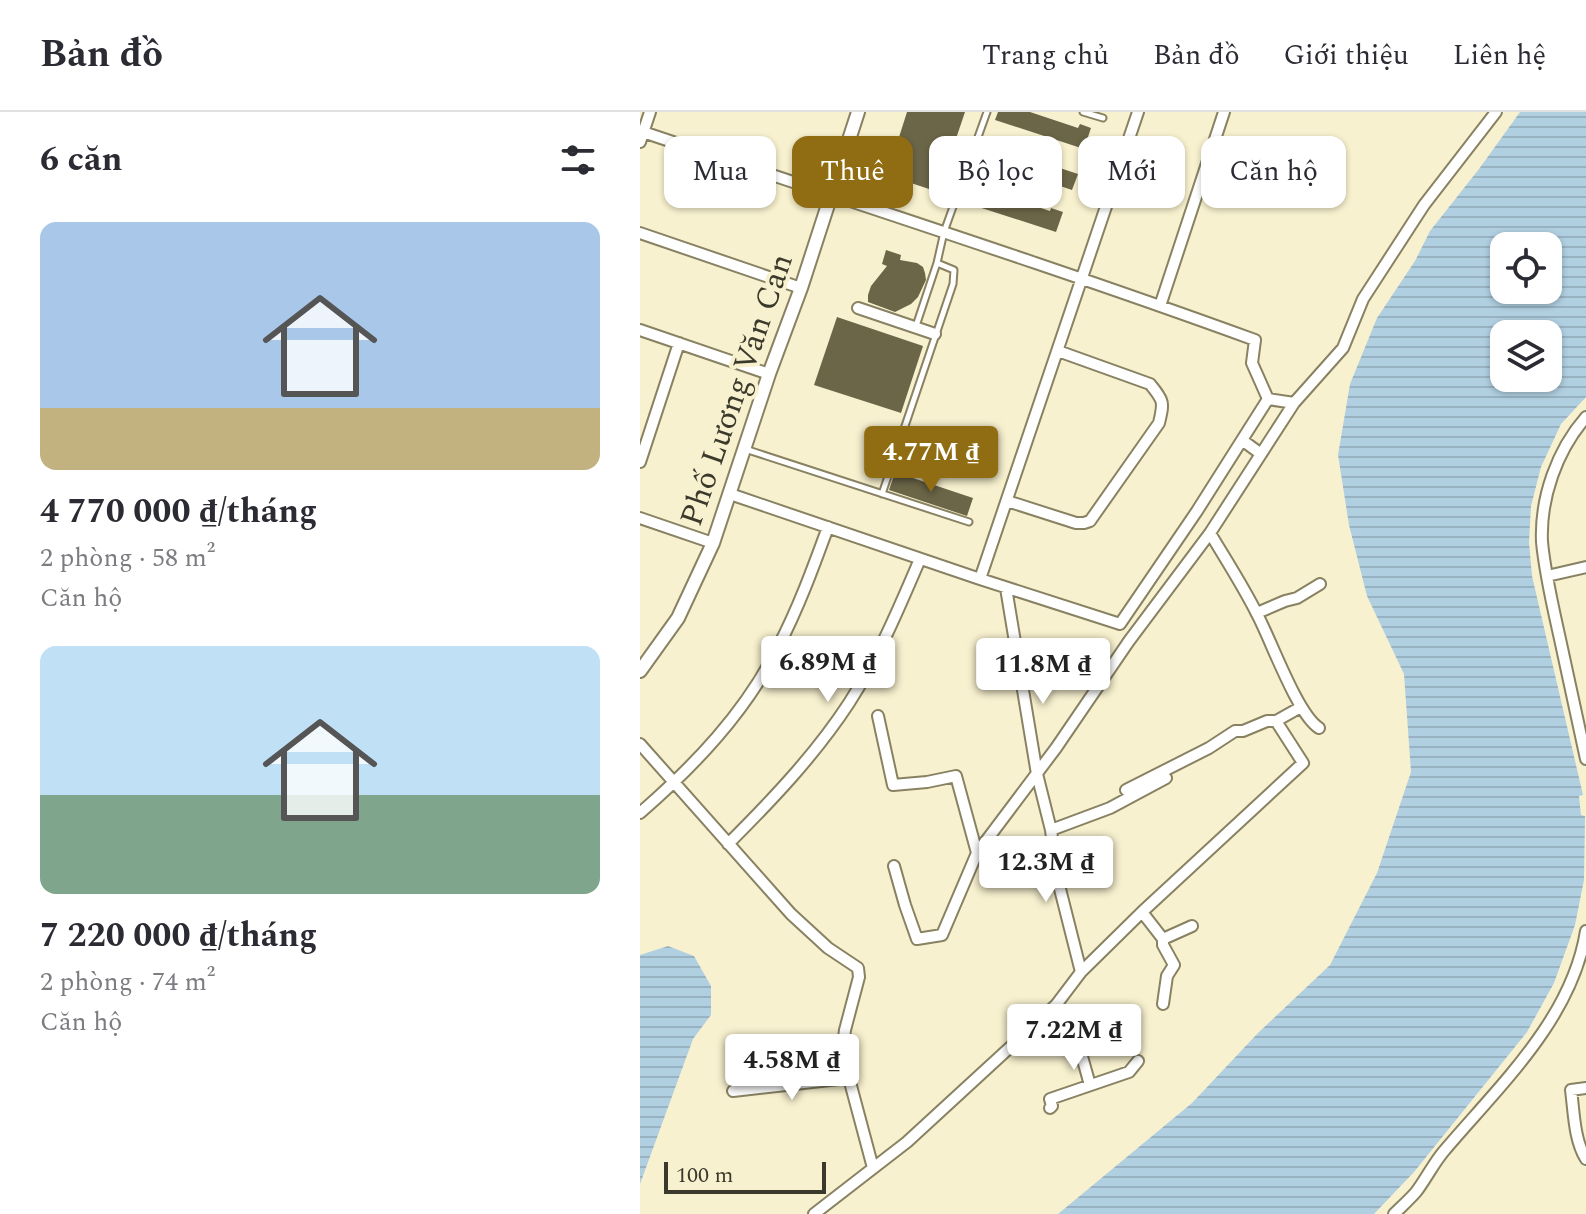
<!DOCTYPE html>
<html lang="vi">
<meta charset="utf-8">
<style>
:root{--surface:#fff;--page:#f7f7f7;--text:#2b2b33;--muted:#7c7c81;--line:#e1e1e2;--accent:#906d12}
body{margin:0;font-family:Spectral,serif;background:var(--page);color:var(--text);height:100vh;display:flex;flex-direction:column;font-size:30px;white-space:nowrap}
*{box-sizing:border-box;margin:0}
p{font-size:26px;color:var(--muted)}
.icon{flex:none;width:44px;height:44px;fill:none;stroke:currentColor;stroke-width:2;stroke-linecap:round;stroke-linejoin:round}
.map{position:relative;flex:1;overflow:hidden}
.details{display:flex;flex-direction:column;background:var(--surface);width:640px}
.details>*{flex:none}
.banner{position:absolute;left:24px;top:24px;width:760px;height:72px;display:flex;gap:16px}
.buttons{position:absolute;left:850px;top:120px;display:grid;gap:16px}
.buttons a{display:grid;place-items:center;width:72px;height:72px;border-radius:16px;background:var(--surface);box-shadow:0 2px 6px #0004;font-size:40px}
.scale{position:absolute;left:24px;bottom:20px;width:162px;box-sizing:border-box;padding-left:8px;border:4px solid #3b392b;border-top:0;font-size:22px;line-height:28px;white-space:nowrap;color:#3b392b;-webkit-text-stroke:6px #f8f1cf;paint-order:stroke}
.price{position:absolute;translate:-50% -68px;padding:0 18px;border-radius:8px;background:#fff;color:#222;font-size:26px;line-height:52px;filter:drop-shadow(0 2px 4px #0008)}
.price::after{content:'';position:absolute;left:50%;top:48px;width:24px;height:18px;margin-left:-12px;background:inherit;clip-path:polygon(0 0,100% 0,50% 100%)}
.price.selected{background:var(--accent);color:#fff}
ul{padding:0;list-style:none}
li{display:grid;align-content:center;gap:16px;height:424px;padding:0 40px}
li span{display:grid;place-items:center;height:248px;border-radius:16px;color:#555}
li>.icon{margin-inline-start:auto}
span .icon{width:144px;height:144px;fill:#fffc;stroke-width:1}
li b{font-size:34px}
h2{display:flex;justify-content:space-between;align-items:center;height:96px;padding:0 40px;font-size:34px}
.pill{padding:0 28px;border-radius:16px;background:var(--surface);box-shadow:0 2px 6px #0004;font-size:28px;line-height:72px}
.pill.selected{background:var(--accent);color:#fff}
header{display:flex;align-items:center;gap:48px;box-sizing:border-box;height:112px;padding:0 40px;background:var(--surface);border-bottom:2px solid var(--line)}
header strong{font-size:38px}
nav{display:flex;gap:44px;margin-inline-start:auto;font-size:28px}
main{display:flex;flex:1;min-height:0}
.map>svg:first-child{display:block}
</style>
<header>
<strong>Bản đồ</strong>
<nav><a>Trang chủ</a><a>Bản đồ</a><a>Giới thiệu</a><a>Liên hệ</a></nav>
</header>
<main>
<section class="details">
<h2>6 căn<svg class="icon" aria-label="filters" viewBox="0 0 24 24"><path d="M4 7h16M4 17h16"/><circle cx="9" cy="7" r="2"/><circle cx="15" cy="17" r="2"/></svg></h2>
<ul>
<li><span style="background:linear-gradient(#a9c7e8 75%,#c2b280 0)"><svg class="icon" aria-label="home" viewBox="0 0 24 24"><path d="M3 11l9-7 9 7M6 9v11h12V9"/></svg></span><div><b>4 770 000 ₫/tháng</b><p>2 phòng · 58 m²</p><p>Căn hộ</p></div></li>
<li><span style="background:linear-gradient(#bfe0f5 60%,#7fa58c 0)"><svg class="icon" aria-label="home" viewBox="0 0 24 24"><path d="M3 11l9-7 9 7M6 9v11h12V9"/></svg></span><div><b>7 220 000 ₫/tháng</b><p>2 phòng · 74 m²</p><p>Căn hộ</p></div></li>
</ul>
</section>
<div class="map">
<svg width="946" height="1102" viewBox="0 0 946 1102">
<defs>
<pattern id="water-rules" width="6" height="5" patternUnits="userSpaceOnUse" patternTransform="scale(2)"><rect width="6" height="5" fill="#b0cfe1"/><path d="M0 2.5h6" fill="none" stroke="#98b2c1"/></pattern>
</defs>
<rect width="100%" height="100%" fill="#f8f1cf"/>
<path fill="url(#water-rules)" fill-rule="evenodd" d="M880 0H946V285L921 312 901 355 891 394 889 430 892 464 943 683 939 684 941 703 945 704 944 768 935 813 914 871 887 920 774 1060 734 1102H418L552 991 618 921 690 853 737 761 771 660 764 562 727 484 709 413 698 343 710 272 737 206 775 149 790 119 839 57ZM864 134H908V178H864ZM864 222H908V266H864Z
M28 834 54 844 71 874V903L53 927 0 1072V843Z"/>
<path fill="#6c6648" d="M267 0H325L298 80 247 63Z
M358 0H390L438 16 440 12 451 16 444 37 355 8Z
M347 32 438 62 432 78 342 48Z
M332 74 410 99 411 96 423 100 416 120 326 91Z
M246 138 261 143 260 148 277 151 283 155 285 161 286 168 278 185 271 192 255 200 228 190V183L231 174 247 154 242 152Z
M197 205 283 234 261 301 174 273Z
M269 318 347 344 340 365 262 339Z
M255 360 333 386 327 404 249 378Z"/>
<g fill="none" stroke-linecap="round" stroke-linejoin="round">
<g stroke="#888263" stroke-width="9">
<path id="service" d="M443 0 463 6
M276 214 297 151 304 120 347 0
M105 337 329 410
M242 382 313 172 314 158 297 151"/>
</g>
<g stroke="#888263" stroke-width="14">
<path id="minor" d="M0 19C205 88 412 154 615 228L612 251 628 287 557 399 480 512 340 467 90 382
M0 30 10 0
M0 121 161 176
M520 194 584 0
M218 196 295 222
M0 218 129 262
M628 287 654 291
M946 305C917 338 900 386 902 430 905 462 913 495 920 527 929 567 937 607 946 647
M602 328 621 342
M0 350 39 231
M367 389 436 411H444L450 409 519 311C524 290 524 289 510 272L418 239
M0 406 73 431
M570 421C586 448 603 474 617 502 631 528 657 602 679 616
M907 464 946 455
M340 467 498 0
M366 476 397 662 411 718 417 765 441 860
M617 501 645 489 657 486 680 472
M238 604 253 673 287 670 316 664 337 741
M0 632 151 802 188 836 218 856 219 865 205 918 202 940 233 1056
M486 678 569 636 595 619H603L627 609H636L661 595
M0 701C54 654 106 600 138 535 158 497 173 456 188 415
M411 718 470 696 526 666
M88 732C132 688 175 643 209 591 238 546 259 496 280 447
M254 754 265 793 277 827 302 823 337 741 416 636 489 529 570 421 654 291 703 236 723 187 784 93 856 0
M502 800 523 827 552 814
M523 827V833L534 853 527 864 523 892
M416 893 432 909 450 973
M946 976 931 978C934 1000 934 1028 946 1047
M93 979 208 966
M410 996 412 994 410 987 489 960 498 949
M174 1102 267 1030 416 893 441 860 502 800 663 651 636 609
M754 1102C761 1095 769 1088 776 1080 786 1067 793 1052 804 1039 859 974 932 907 946 819"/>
</g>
<g stroke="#888263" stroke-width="16">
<path id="tertiary" d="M0 559 38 506 73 431 129 262 161 176 218 0"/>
</g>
<use href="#service" stroke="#fff" stroke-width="5"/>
<use href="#minor" stroke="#fff" stroke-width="10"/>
<use href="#tertiary" stroke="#fff" stroke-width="12"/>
</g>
<g text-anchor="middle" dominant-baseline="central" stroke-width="8" stroke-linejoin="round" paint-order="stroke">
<g font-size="32" fill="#3b392b" stroke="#f8f1cf">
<text transform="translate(97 278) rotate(-71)">Phố Lương Văn Can</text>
</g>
</g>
</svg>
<div class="buttons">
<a><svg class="icon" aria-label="locate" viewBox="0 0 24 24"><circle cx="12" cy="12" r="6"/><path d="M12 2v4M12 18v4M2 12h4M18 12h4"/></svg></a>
<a><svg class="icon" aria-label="layers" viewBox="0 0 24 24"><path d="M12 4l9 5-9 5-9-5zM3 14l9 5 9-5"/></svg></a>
</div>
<div class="scale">100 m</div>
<b class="price selected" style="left:291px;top:382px">4.77M ₫</b>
<b class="price" style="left:188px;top:592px">6.89M ₫</b>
<b class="price" style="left:403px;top:594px">11.8M ₫</b>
<b class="price" style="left:406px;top:792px">12.3M ₫</b>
<b class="price" style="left:434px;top:960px">7.22M ₫</b>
<b class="price" style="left:152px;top:990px">4.58M ₫</b>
<div class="banner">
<a class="pill">Mua</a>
<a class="pill selected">Thuê</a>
<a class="pill">Bộ lọc</a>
<a class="pill">Mới</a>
<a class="pill">Căn hộ</a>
</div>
</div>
</main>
